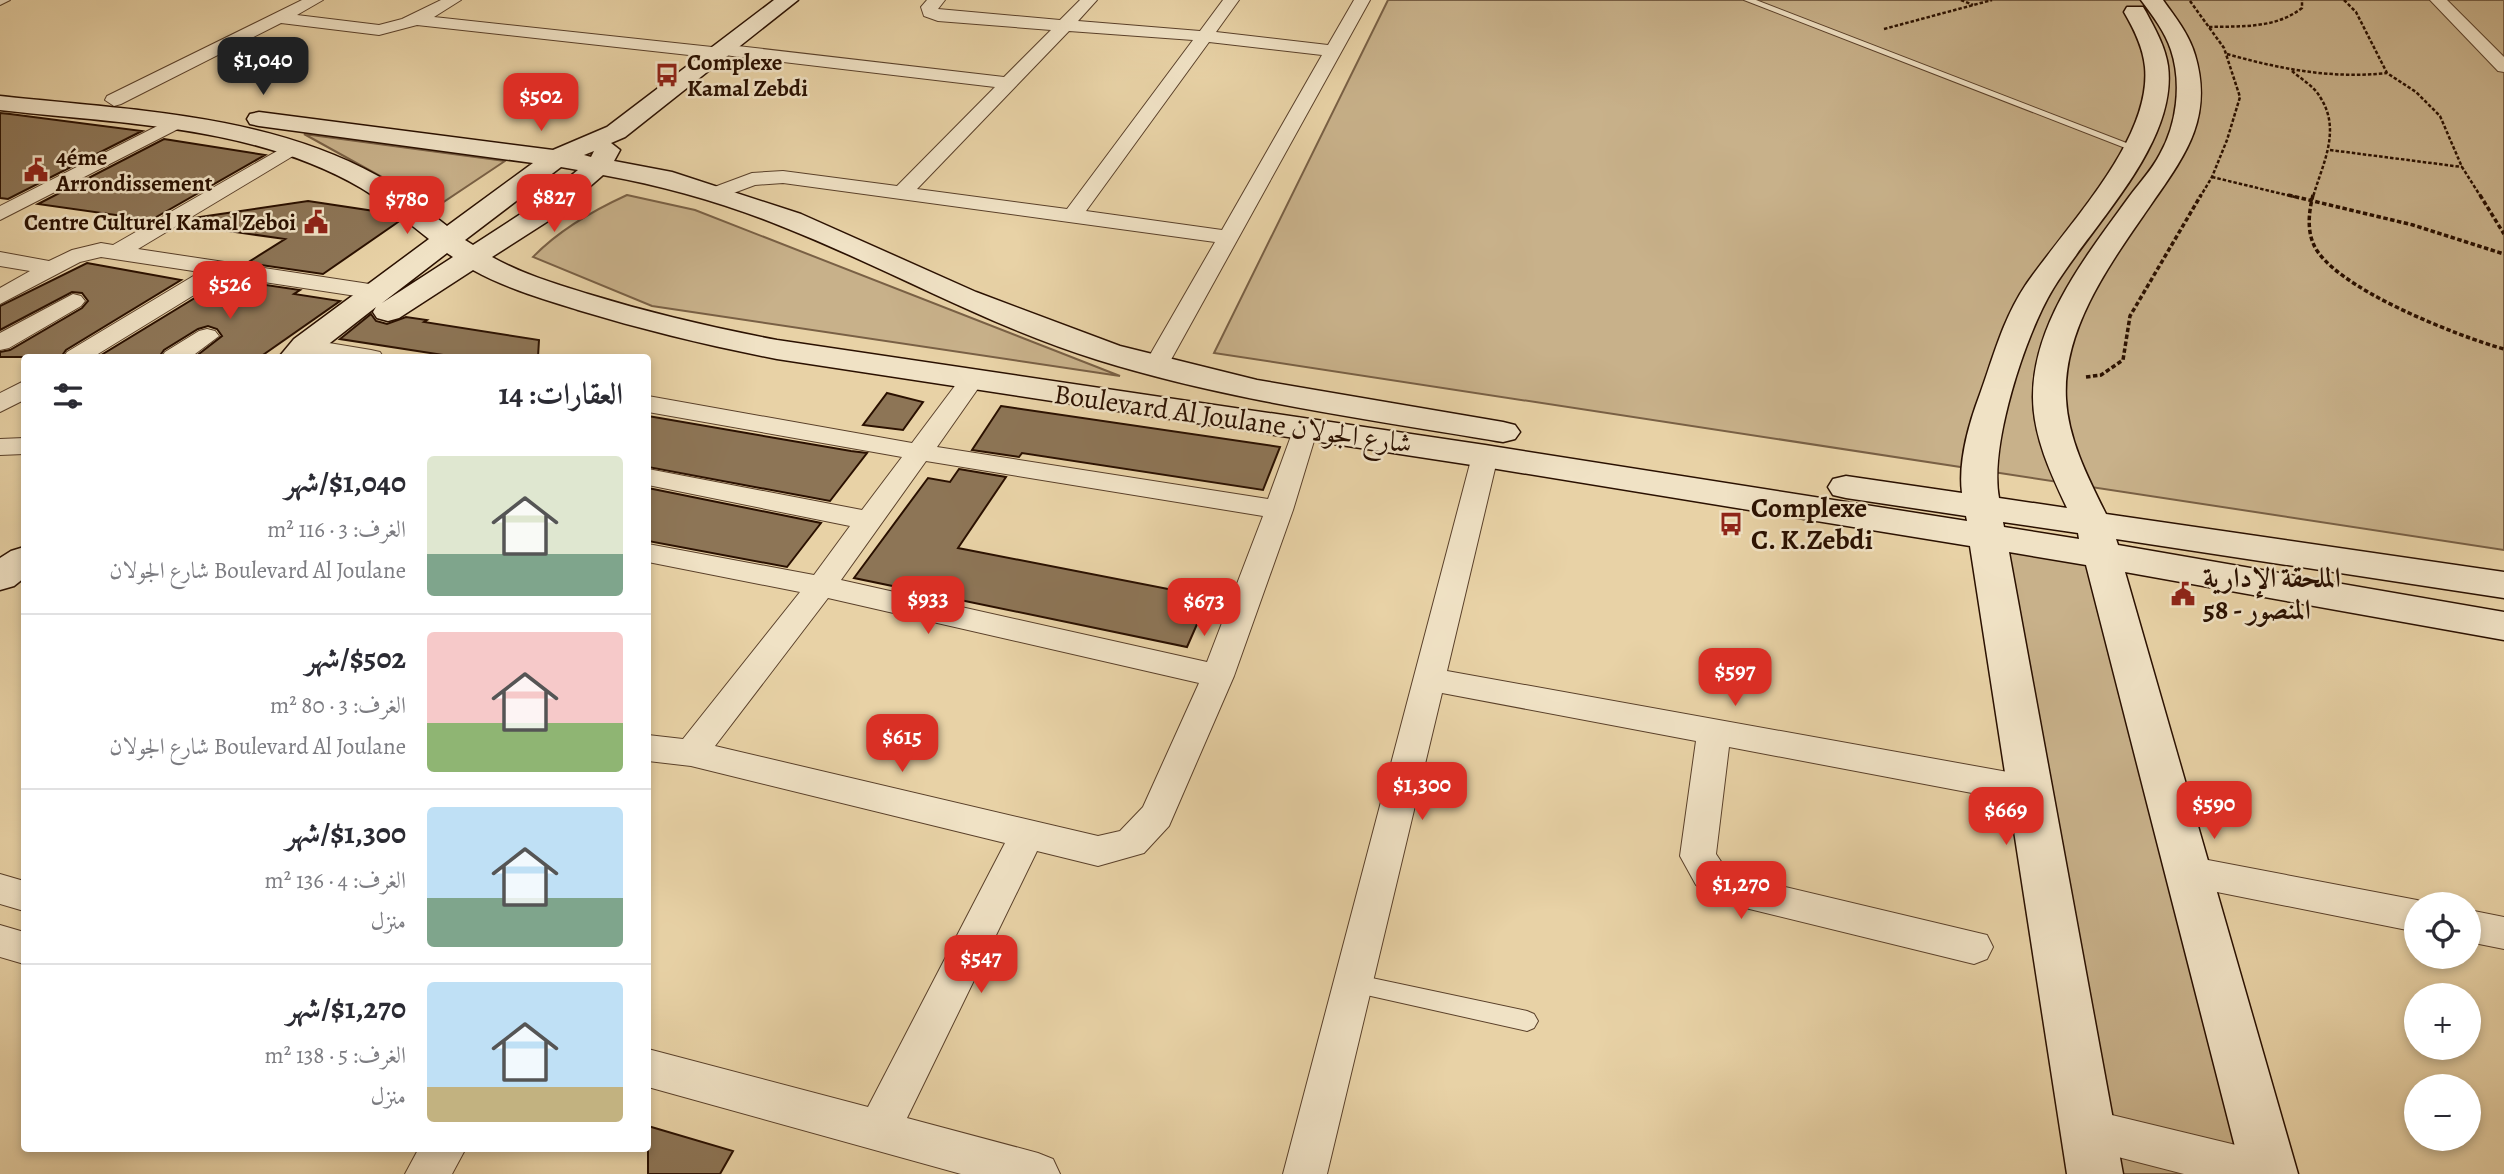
<!DOCTYPE html>
<html lang="ar">
<meta charset="utf-8">
<style>
:root{--surface:#fff;--page:#f2f2f3;--text:#2b2b33;--muted:#7c7c81;--line:#e1e1e2;--accent:#d93025}
body{margin:0;font-family:Alegreya,Amiri,serif;background:var(--page);color:var(--text);direction:rtl;height:100vh;display:flex;flex-direction:column;font-size:26px;white-space:nowrap}
*{box-sizing:border-box;margin:0}
p{font-size:23px;color:var(--muted)}
.icon{flex:none;width:38px;height:38px;fill:none;stroke:currentColor;stroke-width:2;stroke-linecap:round;stroke-linejoin:round}
.map{position:relative;flex:1;overflow:hidden;direction:ltr}
.panel{position:absolute;left:21px;top:354px;width:630px;height:798px;display:flex;flex-direction:column;background:var(--surface);border-radius:7px;box-shadow:0 4px 10px #0003;direction:rtl}
.panel>*{flex:none}
.buttons{position:absolute;left:2404px;top:892px;display:grid;gap:14px}
.buttons a{display:grid;place-items:center;width:77px;height:77px;border-radius:50%;background:var(--surface);box-shadow:0 4px 10px #0003;font-size:35px}
.price{position:absolute;translate:-50% -60px;padding:0 16px;border-radius:14px;background:var(--accent);color:#fff;font-size:23px;line-height:46px;filter:drop-shadow(0 2px 4px #0008)}
.price::after{content:'';position:absolute;left:50%;top:42px;width:21px;height:16px;margin-left:-10px;background:inherit;clip-path:polygon(0 0,100% 0,50% 100%)}
.price.current{background:#222;color:#fff}
ul{padding:0;list-style:none}
li{display:flex;align-items:center;gap:21px;height:175px;padding:0 28px}
li+li{border-top:2px solid var(--line)}
li span{display:grid;place-items:center;flex:none;width:196px;height:140px;border-radius:7px;color:#555}
li>.icon{margin-inline-start:auto}
span .icon{width:84px;height:84px;fill:#fffc;stroke-width:1}
li b{font-size:30px}
h2{display:flex;justify-content:space-between;align-items:center;height:84px;padding:0 28px;font-size:30px}
.map>svg:first-child{display:block}
</style>
<div class="map">
<svg width="2504" height="1174" viewBox="0 0 2504 1174">
<rect width="100%" height="100%" fill="#e8d2a6"/>
<filter id="stains"><feTurbulence type="fractalNoise" baseFrequency=".00286" numOctaves="4"/><feColorMatrix values="0 0 0 0 .2 0 0 0 0 .09 0 0 0 0 .02 0 0 0 .5 -.17"/></filter>
<radialGradient id="worn" r=".72"><stop offset=".6" stop-color="#630" stop-opacity="0"/><stop offset="1" stop-color="#630" stop-opacity=".3"/></radialGradient>
<path fill="#c8b18a" stroke="#796045" stroke-width="2" d="M1388 0H2504V550L1214 353Z
M304 134 505 161 436 207Z
M627 195 695 210 1120 376 652 306 533 257C559 230 592 211 627 195Z
M1987 537 2102 555 2270 1174H2095Z"/>
<path fill="#8d7556" stroke="#2a1000" stroke-width="2" d="M0 113 10 114 142 131 8 199 0 198Z
M164 139 265 155 151 220 38 204Z
M308 201 394 214 401 220 323 274 247 263 285 239 193 226 194 218Z
M87 263 181 280 66 350 61 357H0V352L10 350 82 308 88 301 82 293 72 292 0 330V306Z
M226 279 300 290 294 294 340 301 260 357H195L222 336 217 329 208 326 198 329 164 350 159 357H98Z
M371 314 376 321 387 324 406 317 427 320 424 322 539 340 538 357H456L340 339Z
M887 393 923 402 903 430 863 425Z
M1001 406 1280 447 1263 490 1022 453 1019 457 972 450Z
M648 416 851 451 867 453 830 501 648 467Z
M959 469 1006 477 958 548 1209 597 1187 647 854 578 928 478 950 482Z
M648 488 821 523 787 567 648 541Z
M648 1126 733 1151 720 1174H648Z"/>
<g fill="none" stroke-linecap="round" stroke-linejoin="round">
<g stroke="#5a402a" stroke-width="2">
<path id="lane" d="M0 0H10L0 5Z
M1744 0H1756L2142 149 2133 151Z
M1353 974 1527 1011 1534 1014 1538 1021 1534 1028 1527 1031 1353 992 1346 989 1343 983 1346 977Z"/>
</g>
<g stroke="#5a402a" stroke-width="2">
<path id="street" d="M302 0H323L297 15 379 25 402 19 441 0H461L434 17 712 47 720 44 1004 77 1051 30 938 21 924 16 921 7 927 0H945L938 9 1060 20 1080 0H1097L1078 21 1200 31 1223 0H1239L1216 32 1328 45 1354 0H1370L1167 367 1164 372 1155 374 1146 372 1143 367 1215 242 783 183 755 185 723 197H709L706 193 709 189 752 173 783 171 897 186 995 87 724 55 716 58 417 25 379 35 281 23 121 104 114 106 105 100 107 96ZM1069 31 1193 40 1067 209 917 189ZM1209 42 1322 55 1222 230 1086 211Z
M2430 0H2447L2504 57V72L2498 71Z
M173 118 180 120 183 124 180 128 0 220V206Z
M291 143 301 149 298 153 138 249 376 285 384 287 387 292 384 297 376 299 225 276 93 357H64L67 352 200 272 101 257 80 262 0 304V288L30 271 0 266V252L49 261 72 250 101 243 113 245Z
M73 294 81 296 85 301 81 306 9 348 0 350V333Z
M207 329 215 331 219 336 191 357H162L165 352 199 331Z
M305 339 371 350 380 352 383 357H327L296 351 293 346 296 341Z
M972 373 981 375 984 380 937 447 1268 499 1295 425 1304 423 1313 425 1317 431 1293 510 1234 676 1169 826 1144 853 1098 866 1037 851 907 1118 1038 1153 1053 1159 1060 1174H961L648 1087V1049L868 1107 1005 843 691 766 648 761V735L683 739 800 592 648 562V544L814 575 850 526 648 485V469L862 510 902 457 648 412V396L912 443 963 375ZM926 461 1263 516 1207 662 841 580ZM828 598 1199 683 1143 807 1120 831 1098 836 715 746Z
M24 381V400L0 412V393Z
M24 438V454L0 455V439Z
M1485 448 1494 450 1498 456 1447 671 2030 776 2042 780 2047 790 2042 800 2030 804 1729 747 1716 854 1722 863 1739 876 1987 935 1993 947 1987 959 1974 964 1729 904 1716 900 1696 885 1680 856 1696 741 1442 693 1327 1174H1283L1472 456 1476 450Z
M2187 856 2417 900 2430 905H2417V932L2187 886 2174 882 2169 871 2174 860Z
M0 874 24 881V911L0 904Z
M2469 910 2504 917V949L2469 942Z
M0 925 24 932V964L0 957Z
M2087 1109 2269 1153 2284 1159 2291 1174H2184L2087 1149 2072 1143 2066 1129 2072 1115Z
M419 1148H466L452 1174H405Z"/>
</g>
<g stroke="#2a1000" stroke-width="3">
<path id="secondary" d="M774 0H798L625 137 611 143 620 150 614 161 672 172 801 214 976 292 1120 346 1257 380 1503 422 1515 425 1520 432 1515 439 1503 442C1368 419 1230 401 1098 360 988 326 888 268 781 226 724 203 664 186 603 175L556 216 492 257C522 274 556 284 588 294 650 313 713 328 777 340L1485 445 1967 521 1966 516 1846 498 1833 495 1828 487 1833 479 1846 476 1962 493C1958 462 1969 423 1980 394 1993 358 2003 319 2025 286 2065 227 2152 141 2145 67 2143 47 2134 29 2124 12L2127 7H2143L2146 12C2155 29 2165 46 2168 66 2178 144 2091 226 2053 289 2025 335 1989 446 1999 498L2067 508C2051 474 2033 436 2033 397 2033 322 2087 255 2129 197 2139 183 2152 170 2160 154 2177 124 2182 83 2171 50 2165 32 2153 16 2141 0H2163C2175 17 2189 34 2195 55 2214 119 2184 157 2150 206 2112 261 2062 328 2066 399 2068 439 2088 478 2106 514L2504 572V598L2116 539 2118 545 2504 612V640L2125 572 2298 1174H2242L2086 565 2009 552 2123 1174H2067L1970 546 1485 467 777 359C710 346 644 330 578 310 543 299 505 288 473 270L399 318 388 321 377 318 373 312 376 307 312 357H279L294 339 429 239C407 222 386 203 361 188 253 125 121 124 0 110V96C127 110 264 113 378 176 403 190 425 209 447 226L533 163 259 126 250 124 247 119 250 114 259 112 553 150 607 127ZM594 151 591 157 584 155ZM561 167 578 170 536 204 473 245 465 240ZM447 253 453 257 382 303ZM2003 522 2078 533 2079 539 2004 527Z
M24 547V578L14 586 0 590V558L11 551Z"/>
</g>
<path stroke="#2a1000" stroke-width="2.5" stroke-dasharray="3.5 2" stroke-linecap="butt" d="M1961 0 1973 5
M2344 0 2356 12 2387 73 2416 92 2440 116 2462 167 2481 197
M2190 1 2224 48 2240 97 2227 140 2212 177 2200 197
M2209 27C2241 26 2275 29 2302 8V0
M1884 29 1992 0
M2227 54C2280 69 2331 79 2387 73
M2292 71C2301 79 2314 86 2320 97 2342 130 2322 165 2313 197
M2330 150 2462 167
M2212 177 2295 197"/>
<path stroke="#2a1000" stroke-width="3.5" stroke-dasharray="4.5 2.5" stroke-linecap="butt" d="M2288 195 2413 225 2504 254
M2313 195C2309 211 2307 228 2313 243 2330 287 2460 337 2504 349
M2480 195 2504 234
M2086 377 2101 375 2123 360 2130 316 2201 195"/>
<use href="#lane" fill="#f0e2c5" fill-rule="evenodd"/>
<use href="#street" fill="#f0e2c5" fill-rule="evenodd"/>
<use href="#secondary" fill="#f0e2c5" fill-rule="evenodd"/>
</g>
<defs>
<g id="bus-bare" transform="scale(1.89)"><path d="M-5-6H5V4H4V6H2V4H-2V6H-4V4H-5ZM-3.5-4V0h7V-4ZM-3.5 1.2v1.5H-2V1.2ZM2 1.2v1.5H3.5V1.2Z" fill="#8f2418" stroke="#f0e2c5" stroke-width="2.5" paint-order="stroke"/></g>
<g id="civic-bare" transform="scale(1.89)"><path d="M-.6-6.5H3V-4.5H.6V-3L4-1V1h2V6H-6V1h2V-1L-.6-3ZM-1.2 2.5V6h2.4V2.5Z" fill="#8f2418" stroke="#f0e2c5" stroke-width="2.5" paint-order="stroke"/></g>
</defs>
<g fill-rule="evenodd">
<use href="#bus-bare" x="667" y="75"/>
<use href="#civic-bare" x="36" y="170"/>
<use href="#civic-bare" x="316" y="222"/>
<use href="#bus-bare" x="1731" y="524"/>
<use href="#civic-bare" x="2183" y="594"/>
</g>
<g text-anchor="middle" dominant-baseline="central" stroke-width="5" stroke-linejoin="round" paint-order="stroke">
<g font-size="23" font-weight="bold" fill="#2a1000" stroke="#f0e2c5" text-anchor="start">
<text x="687" y="62">Complexe<tspan x="687" dy="26">Kamal Zebdi</tspan></text>
<text x="56" y="157">4éme<tspan x="56" dy="26">Arrondissement</tspan></text>
<text x="296" y="222" text-anchor="end">Centre Culturel Kamal Zeboi</text>
</g>
<g font-size="28" fill="#2a1000" stroke="#f0e2c5">
<text transform="translate(1233 419) rotate(8)">Boulevard Al Joulane شارع الجولان</text>
</g>
<g font-size="28" font-weight="bold" fill="#2a1000" stroke="#f0e2c5" text-anchor="start">
<text x="1751" y="508">Complexe<tspan x="1751" dy="32">C. K.Zebdi</tspan></text>
<text x="2203" y="578">الملحقة الإدارية<tspan x="2203" dy="32">58 - المنصور</tspan></text>
</g>
</g>
<rect width="100%" height="100%" filter="url(#stains)"/>
<rect width="100%" height="100%" fill="url(#worn)"/>
</svg>
<div class="buttons">
<a><svg class="icon" aria-label="locate" viewBox="0 0 24 24"><circle cx="12" cy="12" r="6"/><path d="M12 2v4M12 18v4M2 12h4M18 12h4"/></svg></a>
<a>+</a>
<a>−</a>
</div>
<b class="price current" style="left:263px;top:97px">$1,040</b>
<b class="price" style="left:541px;top:133px">$502</b>
<b class="price" style="left:554px;top:234px">$827</b>
<b class="price" style="left:407px;top:236px">$780</b>
<b class="price" style="left:230px;top:321px">$526</b>
<b class="price" style="left:928px;top:636px">$933</b>
<b class="price" style="left:1204px;top:638px">$673</b>
<b class="price" style="left:1735px;top:708px">$597</b>
<b class="price" style="left:902px;top:774px">$615</b>
<b class="price" style="left:1422px;top:822px">$1,300</b>
<b class="price" style="left:2214px;top:841px">$590</b>
<b class="price" style="left:2006px;top:847px">$669</b>
<b class="price" style="left:1741px;top:921px">$1,270</b>
<b class="price" style="left:981px;top:995px">$547</b>
<section class="panel">
<h2>العقارات: 14<svg class="icon" aria-label="filters" viewBox="0 0 24 24"><path d="M4 7h16M4 17h16"/><circle cx="9" cy="7" r="2"/><circle cx="15" cy="17" r="2"/></svg></h2>
<ul>
<li><span style="background:linear-gradient(#dfe7d0 70%,#7fa58c 0)"><svg class="icon" aria-label="home" viewBox="0 0 24 24"><path d="M3 11l9-7 9 7M6 9v11h12V9"/></svg></span><div><b>$1,040/شهر</b><p>الغرف: 3 · 116 m²</p><p>Boulevard Al Joulane شارع الجولان</p></div></li>
<li><span style="background:linear-gradient(#f6c9c9 65%,#8fb573 0)"><svg class="icon" aria-label="home" viewBox="0 0 24 24"><path d="M3 11l9-7 9 7M6 9v11h12V9"/></svg></span><div><b>$502/شهر</b><p>الغرف: 3 · 80 m²</p><p>Boulevard Al Joulane شارع الجولان</p></div></li>
<li><span style="background:linear-gradient(#bfe0f5 65%,#7fa58c 0)"><svg class="icon" aria-label="home" viewBox="0 0 24 24"><path d="M3 11l9-7 9 7M6 9v11h12V9"/></svg></span><div><b>$1,300/شهر</b><p>الغرف: 4 · 136 m²</p><p>منزل</p></div></li>
<li><span style="background:linear-gradient(#bfe0f5 75%,#c2b280 0)"><svg class="icon" aria-label="home" viewBox="0 0 24 24"><path d="M3 11l9-7 9 7M6 9v11h12V9"/></svg></span><div><b>$1,270/شهر</b><p>الغرف: 5 · 138 m²</p><p>منزل</p></div></li>
</ul>
</section>
</div>
